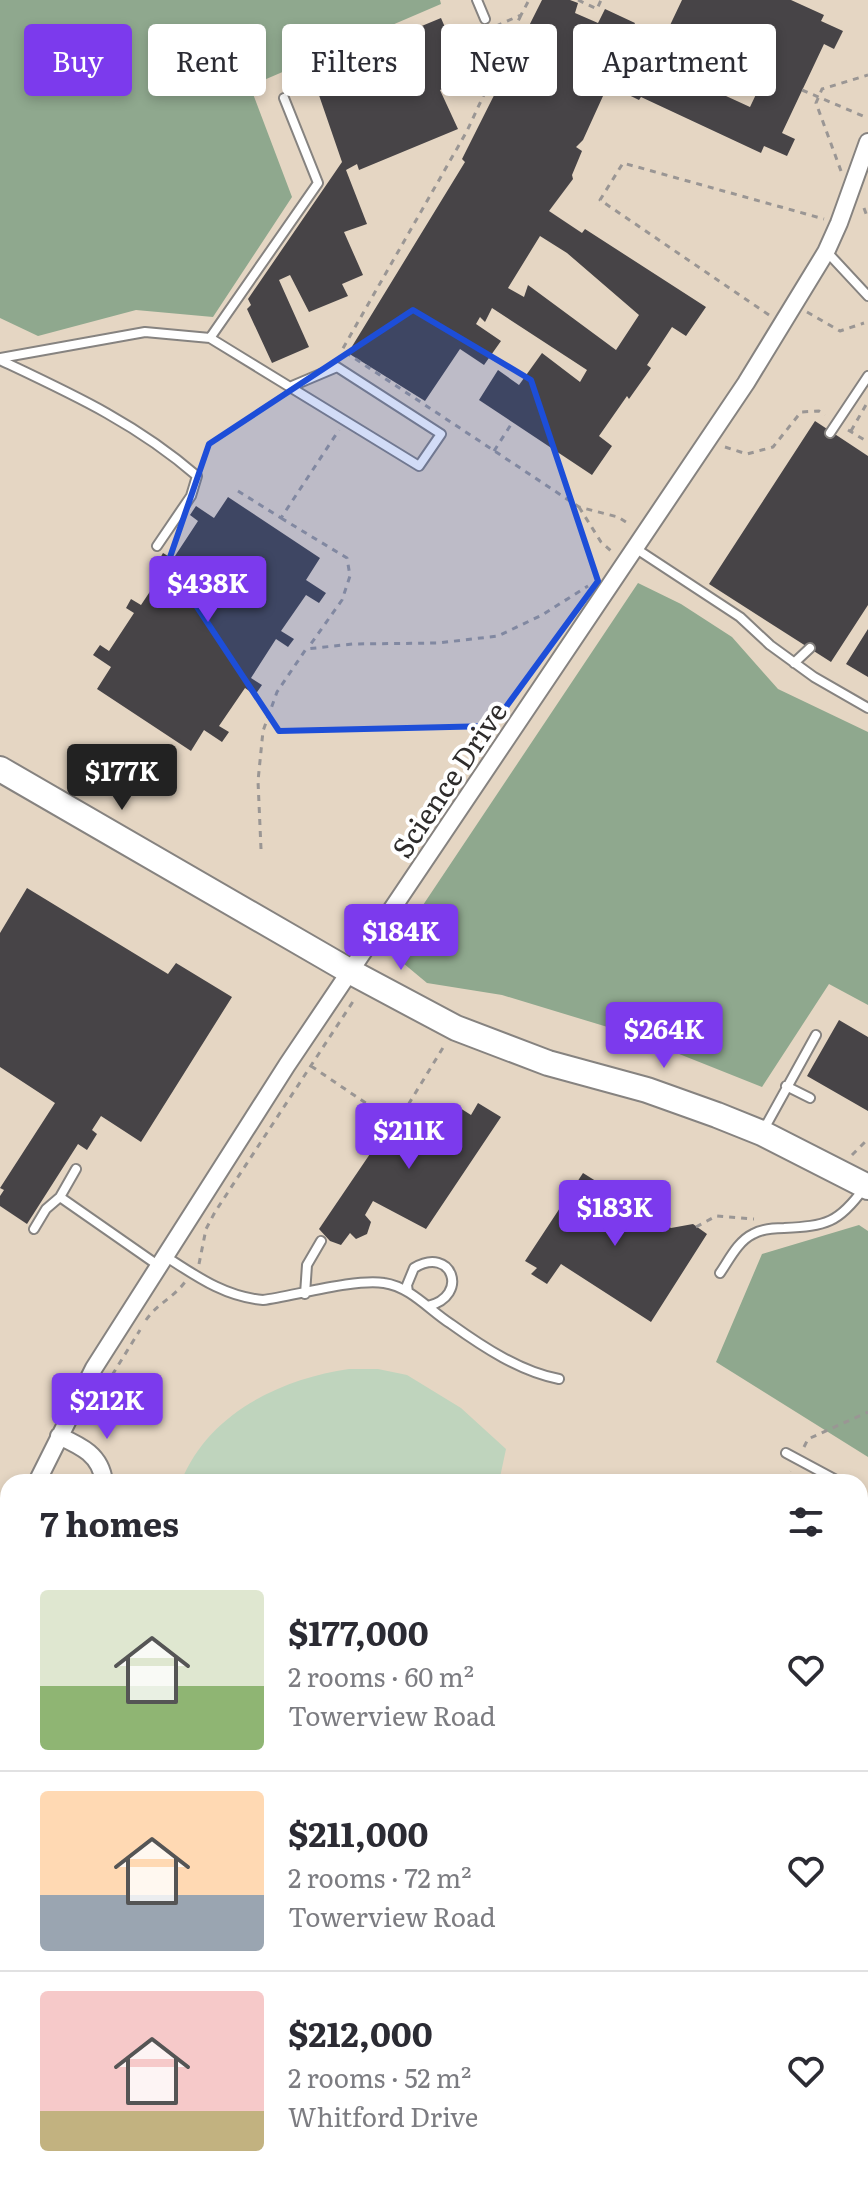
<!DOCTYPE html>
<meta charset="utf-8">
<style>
:root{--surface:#fff;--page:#f2f2f3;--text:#2b2b33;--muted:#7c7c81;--line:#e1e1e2;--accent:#7c3aed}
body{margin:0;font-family:Literata,serif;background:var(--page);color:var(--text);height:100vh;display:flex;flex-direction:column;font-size:30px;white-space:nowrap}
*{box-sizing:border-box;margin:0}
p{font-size:26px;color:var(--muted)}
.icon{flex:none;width:44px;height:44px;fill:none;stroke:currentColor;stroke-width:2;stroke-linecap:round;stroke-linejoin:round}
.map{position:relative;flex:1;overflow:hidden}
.side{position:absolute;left:0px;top:1474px;width:868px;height:714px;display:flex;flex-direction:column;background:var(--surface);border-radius:24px 24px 0 0;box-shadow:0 4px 12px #0003}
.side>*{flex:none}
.guide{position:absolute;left:24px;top:24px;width:820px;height:72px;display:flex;gap:16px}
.price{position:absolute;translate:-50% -68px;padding:0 18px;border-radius:8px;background:var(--accent);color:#fff;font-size:26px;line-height:52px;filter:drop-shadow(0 2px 4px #0008)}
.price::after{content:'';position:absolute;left:50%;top:48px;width:24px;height:18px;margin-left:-12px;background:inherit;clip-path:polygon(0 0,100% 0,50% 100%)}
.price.active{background:#222;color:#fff}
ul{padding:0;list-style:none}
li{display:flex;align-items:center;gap:24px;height:200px;padding:0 40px}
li+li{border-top:2px solid var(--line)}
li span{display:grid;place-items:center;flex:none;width:224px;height:160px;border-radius:8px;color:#555}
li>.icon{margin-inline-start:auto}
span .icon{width:96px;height:96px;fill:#fffc;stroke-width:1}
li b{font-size:34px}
h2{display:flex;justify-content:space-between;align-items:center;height:96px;padding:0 40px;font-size:34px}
.tag{padding:0 28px;border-radius:8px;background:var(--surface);box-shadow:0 4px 12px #0003;font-size:28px;line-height:72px}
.tag.active{background:var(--accent);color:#fff}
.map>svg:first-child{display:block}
</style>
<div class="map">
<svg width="868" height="2187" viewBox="0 0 868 2187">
<rect width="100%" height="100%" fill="#e5e1de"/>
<path fill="#e5d6c3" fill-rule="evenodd" d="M0 0H868V2187H0ZM8 1482H860V2180H8Z"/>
<path fill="#bfd4bd" d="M349 1369H378L407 1375 461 1408 506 1449 499 1482H181C208 1413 281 1379 349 1369Z
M8 2022V2075L0 2089V2037Z
M868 2042V2187H713L715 2180H860V2044Z
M290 2180H496L494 2187H288Z"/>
<path fill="#8fa88e" d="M0 0H440L441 4 250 86 292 197 213 317 136 310 38 336 0 318Z
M638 583 681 604 732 637 778 689 868 732V1005L829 984 762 1087 624 1032 502 995 427 983 391 953Z
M859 1225 868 1231V1457L716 1362 762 1254Z"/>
<path fill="#474447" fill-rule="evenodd" d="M542 0H570L578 3 575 13 598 23 605 9 635 23 624 49 652 63 682 0H791L824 15 821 21 843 31 834 49 824 44 782 133 795 139 787 156 764 146 761 153 641 97 639 100 608 85 583 140 576 147 582 151 572 175 573 179 549 211 582 233 585 229 706 307 686 336 672 327 647 365 651 368 629 399 627 396 599 436 612 446 592 475 479 400 498 370 519 385 542 353 580 382 587 370 492 308 485 322 480 317 476 324 501 341 484 365 460 349 425 401 348 353 465 162 462 159ZM698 59 759 88 750 107 689 79ZM540 236 567 253 639 315 616 350 528 285 524 297 508 288Z
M441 18 447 32 456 28 469 60 460 64 467 80 440 90 458 129 359 170 357 164 346 170 367 224 344 232 363 275 342 284 348 296 309 312 290 275 279 280 309 347 272 363 247 309 251 305 248 299 342 162 311 72Z
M815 421 868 456V605L831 662 709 584Z
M228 497 320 558 306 580 326 593 319 603 306 595 281 631 294 639 288 647 276 639 251 678 262 685 255 695 245 688 219 726 229 732 222 742 204 730 191 751 97 689 111 667 93 655 100 645 109 651 134 613 126 608 131 599 141 605 167 566 159 560 163 553 173 559 198 521 190 515 196 506 214 518Z
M868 629V677L846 664Z
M27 888 168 974 176 963 232 997 141 1142 101 1116 92 1130 97 1134 87 1150 78 1144 27 1224 0 1206V1196L4 1190 0 1188 55 1103 0 1067V933Z
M839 1020 868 1037V1111L807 1076Z
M478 1103 501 1117 426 1229 373 1201 365 1215 371 1222 367 1234 356 1239 350 1233 341 1245 330 1241 319 1229 374 1148 366 1141 377 1124 388 1126 397 1113 414 1121 419 1114 437 1127 432 1135 446 1145 455 1132 447 1127 460 1108 471 1115Z
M583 1173 671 1228 693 1224 707 1234 651 1322 561 1264 547 1284 531 1274 537 1268 525 1261Z
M860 1621 868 1625V1754L860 1768Z
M860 1983 866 2006 860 2008Z
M868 2042V2151L860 2155V2044Z
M236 2180H286L283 2187H234Z
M504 2180H523L520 2187H502Z
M715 2180H804L801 2187H713Z"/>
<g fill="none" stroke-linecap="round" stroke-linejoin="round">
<g stroke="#868380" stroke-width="12">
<path id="lane" d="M477 0 485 19
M827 252 868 296
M210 338 318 183 284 98
M0 358 145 332 210 338 419 466 441 434 337 367 292 386
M0 360C72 394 136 423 197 476L191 496 157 546
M830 433 868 376
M635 548 740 617 770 645 814 677 868 708
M794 663 810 648
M786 1086 810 1098
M764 1129 816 1035
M60 1197 76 1169
M34 1229 46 1209 60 1197 159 1266
M165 1256C196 1276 225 1297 263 1300 293 1296 357 1278 384 1283 411 1287 429 1310 451 1324 483 1347 521 1372 559 1379
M720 1273C729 1260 738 1241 753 1234 762 1229 774 1228 784 1228 826 1226 839 1223 864 1188
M408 1292 407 1285 414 1268C452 1245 470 1296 428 1306
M305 1294 307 1265 321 1241
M786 1453 840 1482"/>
</g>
<g stroke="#868380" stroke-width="20">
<path id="street" d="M59 1436C81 1446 101 1455 104 1482
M37 1482 94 1368 287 1065 746 383 826 252 839 223 868 142
M0 1600 8 1570"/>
</g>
<g stroke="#868380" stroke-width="28">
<path id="secondary" d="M0 769 351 972 456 1028 548 1063 647 1090 717 1115 762 1133 868 1187"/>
</g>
<path stroke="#9a9694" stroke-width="3" stroke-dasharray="6 6" stroke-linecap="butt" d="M578 0 597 9 601 0
M521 15 467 131 342 350 579 507 618 517 629 524
M496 26 521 15 529 0
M802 90 863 116
M841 171 816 103 822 89 868 75
M864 208 868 219
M807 312 840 331 864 323
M769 315 600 200 623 163 824 219
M848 430 868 442
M851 431 867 403
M725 447 747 454 773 447 801 412 819 411 825 415
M494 451 512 423
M238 491 281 518 339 430
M579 507 601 542 611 551
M281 518 347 558 350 576 342 600 308 648
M261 849 258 781 263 731 277 692 306 649 353 644 438 643 498 636 542 615 588 586
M311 1066 382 1114 391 1105 405 1110 444 1046
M852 1155 868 1139
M696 1227 716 1216 754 1219
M199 1264 206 1229 215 1212 354 1000
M146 1320C158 1303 173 1298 185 1282
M106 1385 140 1330
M804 1447 808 1439 868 1412
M785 1482 790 1471
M860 1787 868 1772
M860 1840 868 1844
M860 1881 868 1886
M635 2187 639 2180"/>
<use href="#lane" stroke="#fff" stroke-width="8"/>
<use href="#street" stroke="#fff" stroke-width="16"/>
<use href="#secondary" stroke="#fff" stroke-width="24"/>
</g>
<path fill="#1d4ed8" fill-opacity="0.2" stroke="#1d4ed8" stroke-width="6" stroke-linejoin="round" d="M413 310 531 380 598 581 492 726 279 731 168 563 209 444Z"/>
<g text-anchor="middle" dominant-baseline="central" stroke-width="8" stroke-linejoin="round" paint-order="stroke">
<g font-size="28" fill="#2e2c2b" stroke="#fff">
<text transform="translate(448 779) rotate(-56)">Science Drive</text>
</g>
</g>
</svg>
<b class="price" style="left:208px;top:624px">$438K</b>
<b class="price active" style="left:122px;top:812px">$177K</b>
<b class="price" style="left:401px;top:972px">$184K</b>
<b class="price" style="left:664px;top:1070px">$264K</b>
<b class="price" style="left:409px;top:1171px">$211K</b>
<b class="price" style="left:615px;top:1248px">$183K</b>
<b class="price" style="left:107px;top:1441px">$212K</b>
<div class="guide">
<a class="tag active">Buy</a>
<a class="tag">Rent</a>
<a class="tag">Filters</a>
<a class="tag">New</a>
<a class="tag">Apartment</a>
</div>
<section class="side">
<h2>7 homes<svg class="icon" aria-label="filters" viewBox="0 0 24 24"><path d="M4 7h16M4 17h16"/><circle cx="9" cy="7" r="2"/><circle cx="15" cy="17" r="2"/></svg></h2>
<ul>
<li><span style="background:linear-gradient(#dfe7d0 60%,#8fb573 0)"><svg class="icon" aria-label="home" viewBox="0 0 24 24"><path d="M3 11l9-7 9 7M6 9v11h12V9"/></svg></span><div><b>$177,000</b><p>2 rooms · 60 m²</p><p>Towerview Road</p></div><svg class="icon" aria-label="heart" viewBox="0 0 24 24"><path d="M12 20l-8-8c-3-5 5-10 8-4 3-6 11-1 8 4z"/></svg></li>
<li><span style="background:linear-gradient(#ffd9b3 65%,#9aa5b1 0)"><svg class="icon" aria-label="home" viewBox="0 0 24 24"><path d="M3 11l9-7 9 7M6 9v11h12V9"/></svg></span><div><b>$211,000</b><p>2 rooms · 72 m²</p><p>Towerview Road</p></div><svg class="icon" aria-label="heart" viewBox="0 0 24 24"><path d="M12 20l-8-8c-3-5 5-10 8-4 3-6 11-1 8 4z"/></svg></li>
<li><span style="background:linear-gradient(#f6c9c9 75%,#c2b280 0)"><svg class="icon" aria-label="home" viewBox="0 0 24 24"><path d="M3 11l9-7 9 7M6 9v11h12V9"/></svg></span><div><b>$212,000</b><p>2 rooms · 52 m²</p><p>Whitford Drive</p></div><svg class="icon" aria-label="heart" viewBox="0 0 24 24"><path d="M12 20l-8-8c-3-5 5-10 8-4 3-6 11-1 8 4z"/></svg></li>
</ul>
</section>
</div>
